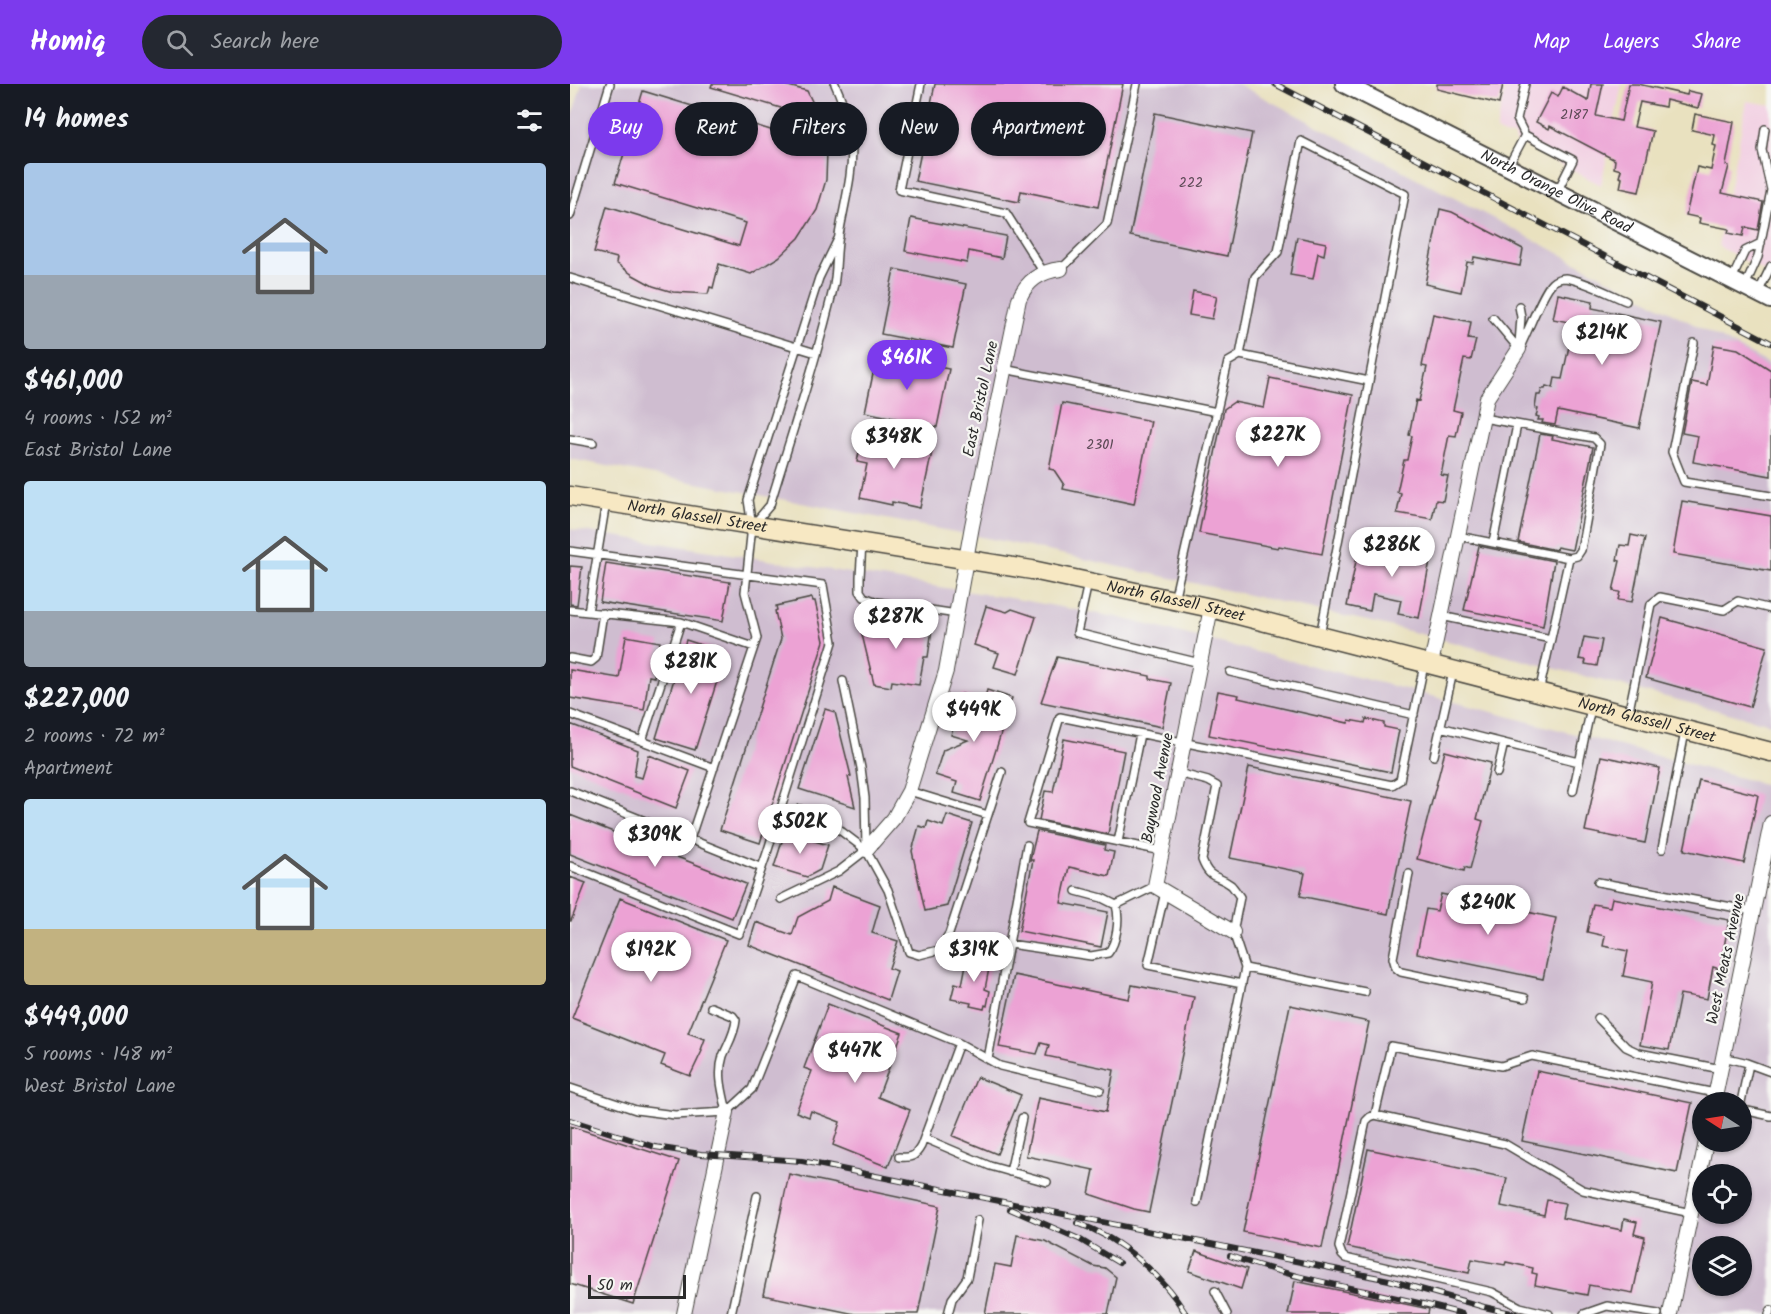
<!DOCTYPE html>
<meta charset="utf-8">
<style>
:root{--surface:#171b24;--page:#242831;--text:#f1f3f6;--muted:#9ea1a6;--accent:#7c3aed}
body{margin:0;font-family:Kalam,sans-serif;background:var(--page);color:var(--text);height:100vh;display:flex;flex-direction:column;font-size:22px;white-space:nowrap}
*{box-sizing:border-box;margin:0}
p{font-size:20px;color:var(--muted)}
.icon{flex:none;width:33px;height:33px;fill:none;stroke:currentColor;stroke-width:2;stroke-linecap:round;stroke-linejoin:round}
.map{position:relative;flex:1;overflow:hidden}
.panel{display:flex;flex-direction:column;background:var(--surface);width:570px}
.panel>*{flex:none}
.hud{position:absolute;left:18px;top:18px;width:570px;height:54px;display:flex;gap:12px}
.needle{width:39px;rotate:282deg}
.buttons{position:absolute;left:1122px;top:1008px;display:grid;gap:12px}
.buttons a{display:grid;place-items:center;width:60px;height:60px;border-radius:50%;background:var(--surface);box-shadow:0 2px 4px #0004;font-size:30px}
.scale{position:absolute;left:18px;bottom:15px;width:98px;box-sizing:border-box;padding-left:6px;border:3px solid #2b2b2b;border-top:0;font-size:16px;line-height:21px;white-space:nowrap;color:#2b2b2b;-webkit-text-stroke:4px #f6f6f2;paint-order:stroke}
.price{position:absolute;translate:-50% -51px;padding:0 14px;border-radius:21px;background:#fff;color:#222;font-size:20px;line-height:39px;filter:drop-shadow(0 2px 3px #0008)}
.price::after{content:'';position:absolute;left:50%;top:36px;width:18px;height:14px;margin-left:-9px;background:inherit;clip-path:polygon(0 0,100% 0,50% 100%)}
.price.active{background:var(--accent);color:#fff}
ul{padding:0;list-style:none}
li{display:grid;align-content:center;gap:12px;height:318px;padding:0 24px}
li span{display:grid;place-items:center;height:186px;border-radius:6px;color:#555}
li>.icon{margin-inline-start:auto}
span .icon{width:108px;height:108px;fill:#fffc;stroke-width:1}
li b{font-size:26px}
h2{display:flex;justify-content:space-between;align-items:center;height:72px;padding:0 24px;font-size:26px}
.chip{padding:0 21px;border-radius:27px;background:var(--surface);box-shadow:0 2px 4px #0004;font-size:21px;line-height:54px}
.chip.active{background:var(--accent);color:#fff}
header{display:flex;align-items:center;gap:36px;box-sizing:border-box;height:84px;padding:0 30px;background:var(--accent);color:#fff}
header strong{font-size:28px}
nav{display:flex;gap:33px;margin-inline-start:auto;font-size:21px}
.search{width:420px;height:54px;background:var(--page);display:flex;align-items:center;gap:15px;box-sizing:border-box;padding:0 21px;border-radius:33px;color:var(--muted);font-size:22px}
main{display:flex;flex:1;min-height:0}
.map>svg:first-child{display:block}
</style>
<header>
<strong>Homiq</strong>
<div class="search"><svg class="icon" aria-label="search" viewBox="0 0 24 24"><circle cx="10" cy="10" r="6"/><path d="M15 15l6 6"/></svg>Search here</div>
<nav><a>Map</a><a>Layers</a><a>Share</a></nav>
</header>
<main>
<section class="panel">
<h2>14 homes<svg class="icon" aria-label="filters" viewBox="0 0 24 24"><path d="M4 7h16M4 17h16"/><circle cx="9" cy="7" r="2"/><circle cx="15" cy="17" r="2"/></svg></h2>
<ul>
<li><span style="background:linear-gradient(#a9c7e8 60%,#9aa5b1 0)"><svg class="icon" aria-label="home" viewBox="0 0 24 24"><path d="M3 11l9-7 9 7M6 9v11h12V9"/></svg></span><div><b>$461,000</b><p>4 rooms · 152 m²</p><p>East Bristol Lane</p></div></li>
<li><span style="background:linear-gradient(#bfe0f5 70%,#9aa5b1 0)"><svg class="icon" aria-label="home" viewBox="0 0 24 24"><path d="M3 11l9-7 9 7M6 9v11h12V9"/></svg></span><div><b>$227,000</b><p>2 rooms · 72 m²</p><p>Apartment</p></div></li>
<li><span style="background:linear-gradient(#bfe0f5 70%,#c2b280 0)"><svg class="icon" aria-label="home" viewBox="0 0 24 24"><path d="M3 11l9-7 9 7M6 9v11h12V9"/></svg></span><div><b>$449,000</b><p>5 rooms · 148 m²</p><p>West Bristol Lane</p></div></li>
</ul>
</section>
<div class="map">
<svg width="1201" height="1230" viewBox="0 0 1201 1230">
<rect width="100%" height="100%" fill="#f6f6f2"/>
<filter id="ink" filterUnits="userSpaceOnUse"><feTurbulence type="fractalNoise" baseFrequency=".0167" numOctaves="2"/><feDisplacementMap in="SourceGraphic" scale="12" xChannelSelector="R" yChannelSelector="G"/><feConvolveMatrix kernelMatrix="1 2 1 2 8 2 1 2 1" color-interpolation-filters="sRGB"/></filter>
<filter id="wash" filterUnits="userSpaceOnUse"><feTurbulence type="fractalNoise" baseFrequency=".008" numOctaves="4" result="noise"/><feDisplacementMap in="SourceGraphic" scale="24" xChannelSelector="R" yChannelSelector="G"/><feGaussianBlur stdDeviation="1.35" result="paint"/><feColorMatrix in="noise" values="0 0 0 0 0 0 0 0 0 0 0 0 0 0 0 0 0 1.4 0 .05"/><feComposite in="paint" operator="in"/></filter>
<g filter="url(#wash)">
<rect width="100%" height="100%" fill="#e9e1bf"/>
<path fill="#f2cfe2" d="M936 0H1052L1031 101 945 57 944 52 934 51 926 47Z
M1177 17 1201 21V191L1148 162Z"/>
<path fill="#cfbdd0" fill-rule="evenodd" d="M12 0H668L1201 281V640L815 541 432 457 0 375V39Z
M0 445 446 515 546 533 831 604 1201 702V1230H0ZM1132 1018H1172V1058H1132ZM1132 1090H1172V1130H1132ZM1132 1162H1172V1202H1132Z"/>
<g id="blocks">
<path fill="#eca2d4" d="M142 0H211L237 7 250 34 257 67 256 96 247 126 229 154 209 173 181 190 149 180 143 204 140 203 138 210 103 208 83 202 63 191 46 179 47 174 24 168 37 122 169 162 176 139 45 99 73 7 204 47 211 24 141 3Z
M365 0H553L528 123 451 107 449 118 345 97Z
M867 0H933L929 20 867 5Z
M1021 0H1033L1026 32 1051 37 1059 0H1068L1117 11 1118 7 1132 10 1128 24 1096 16 1095 23 1070 18 1064 43 1083 47 1069 108 1050 104 1052 94 1049 93 1051 86 1044 84 1045 76 980 42 979 45 966 38 981 9 988 13 993 3 1018 17Z
M585 29 682 49 657 172 560 152Z
M1125 30 1164 38 1156 81 1159 82 1152 109 1193 118 1188 146 1175 143 1173 152 1158 149 1159 145 1129 139 1130 134 1116 131 1127 83 1141 86 1146 62 1143 61 1145 51 1122 46Z
M870 125 882 128 953 165 950 182 904 173 903 179 897 178 891 208 855 200Z
M341 134 436 152 432 174 399 167 397 179 335 167Z
M727 153 756 159 754 171 748 169 743 195 720 191Z
M324 185 396 200 383 264 311 250Z
M623 207 647 212 642 235 619 231Z
M988 210 1023 217 1022 224 1091 238 1069 344 988 327 985 341 972 339 973 336H968L969 333 966 332 968 325 965 324 967 311H970L972 305H975L976 302 983 304 985 294 992 295 1004 239 983 235Z
M863 230 901 238 898 255 906 256 901 276 894 275 883 326 891 328 886 352 879 351 871 391 878 392 873 417 866 416 862 435 827 429 831 409 827 408 834 376H837L842 352 839 351 846 316 849 317 857 283 852 282Z
M1144 261 1168 265 1201 286V392L1123 378 1128 352 1112 349 1122 298 1137 301Z
M307 271 379 285 367 343 295 328Z
M700 294 783 311 752 470 709 462 708 464 629 449 654 325 664 318 694 324Z
M492 319 581 337 564 420 493 405 494 401 484 386 479 385Z
M293 349 363 363 350 424 322 418V421L290 414 297 380 287 378Z
M970 350 983 352 982 355 1023 363 1002 466 987 463 986 466 948 458Z
M1112 417 1201 432V487L1103 470Z
M1061 451 1075 454 1062 518 1048 516 1050 508 1043 507 1050 477 1047 476 1050 461 1059 462Z
M833 455 863 461 849 534 828 530 831 516 803 510 800 527 777 522 788 467 829 475Z
M909 462 984 477 973 542 894 526Z
M36 479 160 498 153 537 30 518Z
M0 482 12 483 7 521 0 520Z
M242 514 243 517H245L254 557 190 759 150 746 211 555 205 527 207 526 206 522Z
M416 522 437 528 442 525 466 533 448 590 424 583 429 569 404 561Z
M332 533 363 538 358 573H354L349 601 322 597 321 603 304 600 288 534 330 541Z
M1092 534 1197 563 1180 623 1076 594Z
M56 552 90 558 84 593 79 592 74 626 0 614V586L49 594Z
M1014 553 1032 556 1027 582 1015 580 1016 576 1009 575Z
M116 556 156 569 125 666 86 654Z
M487 573 580 592V595L601 599 592 643 471 618Z
M417 606 442 614 410 717 384 709 387 698 365 691 373 666 398 656 381 651 392 610 414 617Z
M648 607 669 611 668 614 778 639 779 636 795 639 796 635 814 639V643L829 646 821 688 639 651Z
M255 625 265 628 281 692 278 693 285 723 229 705Z
M0 640 68 666 64 692 72 694 79 671 120 687 106 724 0 682Z
M494 655 554 667 538 750 469 736 475 707 483 708Z
M875 667 921 679 907 735 913 737 900 785 895 783 894 787 847 775Z
M1031 672 1090 684 1075 759 1015 747Z
M679 683 841 717 818 830 730 812 735 789 660 774Z
M1129 696 1188 711 1174 779 1114 766Z
M0 731 176 800 162 834 0 770Z
M377 731 402 739 377 822 355 827 342 767 349 742 356 744 358 737 373 742Z
M467 747 535 761 534 766 544 768 539 792 499 783 491 819 538 828 531 863 449 847 463 776H460Z
M215 748 258 761 250 786 237 793 204 783Z
M0 793 16 799 1 837H0Z
M262 803 310 821 302 849 328 857 319 884 327 887 318 916 179 861 186 838 222 851 228 833 258 817Z
M871 810 986 834 973 895 847 869 856 825 867 827Z
M50 814 156 856 118 949 135 955 131 966 132 967 120 992 91 981 95 971 2 934Z
M1042 814 1159 836 1150 885 1143 883 1137 915 1110 910 1099 966 1070 961 1082 898 1053 892 1058 867 1033 862 1035 852 1017 848 1023 820 1040 823Z
M398 870 421 874 415 905 420 907 417 922 415 921 414 925 400 922 401 919 381 915 385 899 392 901Z
M444 891 559 915 562 901 624 913 579 1128 564 1125 519 1110 524 1086 456 1072 468 1014 536 1028 544 986 476 972 479 961 471 959 467 970 429 963Z
M258 920 332 949 308 1013 340 1026 318 1083 263 1061 270 1038 241 1027 239 1033 226 1028 242 987 234 984Z
M720 921 799 938 752 1164 673 1148Z
M967 987 1122 1019 1107 1089 952 1057Z
M407 993 451 1011 427 1070 383 1052Z
M0 1042 109 1077 63 1220 0 1200Z
M798 1065 937 1094 931 1122 974 1131 977 1116 995 1119 992 1134 1052 1146 1054 1135 1067 1138 1064 1150 1075 1153 1063 1209 1019 1201 1017 1211 965 1201 967 1190 962 1189 963 1184 936 1178 935 1181 902 1175 899 1189 777 1163Z
M219 1090 370 1122 348 1230H285L193 1211Z
M447 1151 475 1157 523 1182 535 1184 546 1193 538 1230H415L425 1180 441 1183Z
M626 1167 677 1185 671 1205 619 1187Z
M725 1197 859 1225 858 1230H718Z"/>
</g>
</g>
<g filter="url(#ink)">
<use href="#blocks" fill-opacity="0" stroke="#484641" stroke-width="1.5"/>
<g fill="none" stroke-linecap="round" stroke-linejoin="round">
<g stroke="#484641" stroke-width="10">
<path id="service" d="M351 0 329 106 436 129 474 189
M955 51 947 35 955 0
M938 83 955 51 1003 76 987 108
M0 132 40 0
M491 185 537 140 567 0
M0 194 246 269
M1162 195 1175 167 1191 159
M1175 202 1188 173 1201 106 1192 66 1195 45
M1188 209 1201 182
M923 234 949 265
M1124 259 1102 368 1114 398 1201 412
M949 260 951 233 949 222
M949 265C956 252 973 207 982 199 985 196 991 194 995 194 1013 196 1039 210 1056 217
M670 271 685 193 708 168 731 57 835 110 799 297
M434 285 647 328
M913 334 1024 354 1030 360 1011 466 1007 472 999 474 969 608
M0 355 23 359
M184 440 200 421C222 348 247 275 264 201 267 185 266 168 269 151 280 89 293 63 265 0
M888 452 999 474
M292 459 290 493V507L294 513 307 518 387 530
M923 459 947 341
M0 467 253 501 263 558 197 769 169 850 0 782
M518 499 507 549 630 579
M604 516 658 278 670 271 799 297 750 552
M0 526 111 538 184 563
M18 528 36 418
M871 532 981 555
M0 574 21 578 26 574 33 529
M660 588 844 631
M273 597 291 684 295 714 296 764
M0 630 144 684
M1058 631 1081 520 1090 513 1154 526 1168 517 1201 525
M870 643 1009 678
M72 657 111 538
M864 672 883 588
M608 689 638 697 647 702 632 776C640 797 647 790 661 801 664 804 667 809 670 813L663 848 675 884 627 1118
M927 689 934 659
M0 707 192 784
M339 707 418 731
M1003 707 1021 624
M230 725 263 741 296 766 318 806 339 868 349 871 369 866 379 850 432 688
M120 755 187 554 175 508 182 442 178 416 249 194 269 153
M548 758 570 650
M1092 765 1115 648
M592 767 458 739 490 633 822 701 830 696 854 581
M839 790 823 874 826 884 831 888 955 914
M1028 798 1183 827
M595 808 578 881 672 900
M211 815 269 787 296 766
M546 821 585 802
M439 860 521 872 538 869C547 858 550 835 546 821L532 814 506 807
M675 884 795 908
M141 923 163 932 166 936C165 949 158 960 153 972 147 991 153 1009 157 1028
M1028 934 1056 963 1069 969 1151 985
M389 959 430 982 530 1006
M1153 973 1174 978 1201 988
M418 975 457 761
M0 1004 66 1026 105 1031 157 1028 182 1005 227 892 389 959 351 1062C345 1073 341 1074 329 1073
M1171 1018 1179 980
M1172 1022 1173 1026 1201 1032
M805 1031 800 1033 796 1037 769 1163 772 1171 775 1174 922 1208 950 1223 979 1230
M354 1054 420 1082 477 1098
M440 1088 452 1034
M1121 1129 1013 1106 935 1060 805 1031 821 962 931 982 962 972 1145 1009
M645 1207 657 1230
M161 1230 187 1112
M378 1230 382 1215 397 1194 408 1136
M1014 1230 1037 1222 1088 1230
M1199 1230 1201 1226"/>
</g>
<g stroke="#484641" stroke-width="16">
<path id="minor" d="M641 524 585 802 663 848
M861 580 917 314 949 265
M296 766 324 734 339 707 376 587 402 442 449 215C457 196 472 187 491 185
M1144 1018 1201 739
M114 1230 157 1028
M1100 1230 1136 1058"/>
</g>
<g stroke="#484641" stroke-width="20">
<g id="tertiary">
<path id="s1" d="M774 0 1201 216"/>
</g>
</g>
<g stroke="#484641" stroke-width="21">
<g id="secondary">
<path id="s2" d="M0 412 462 486 641 524 1201 668"/>
</g>
</g>
<use href="#service" stroke="#fff" stroke-width="7"/>
<use href="#minor" stroke="#fff" stroke-width="14"/>
<use href="#tertiary" stroke="#fff" stroke-width="16"/>
<use href="#secondary" stroke="#f7e8c3" stroke-width="18"/>
<g stroke="#2b2b2b" stroke-width="6">
<path id="rail" d="M705 0 1201 259
M0 1036 85 1063 131 1070 232 1077 819 1196 914 1223 946 1230
M440 1125 509 1155 549 1179
M507 1139C551 1154 592 1191 616 1230
M660 1172C735 1199 815 1208 892 1230"/>
</g>
<use href="#rail" stroke="#f6f6f2" stroke-width="4" stroke-dasharray="11" stroke-linecap="butt"/>
</g>
</g>
<g text-anchor="middle" dominant-baseline="central" stroke-width="4.5" stroke-linejoin="round" paint-order="stroke">
<g font-size="14" fill="#5b4955">
<text x="1004" y="31">2187</text>
<text x="621" y="99">222</text>
<text x="530" y="361">2301</text>
</g>
<g font-size="16" fill="#2b2b2b" stroke="#f6f6f2">
<text stroke="none"><textPath href="#s1" startOffset="238">North Orange Olive Road</textPath></text>
<text transform="translate(411 315) rotate(-78)">East Bristol Lane</text>
<text stroke="none"><textPath href="#s2" startOffset="129">North Glassell Street</textPath></text>
<text stroke="none"><textPath href="#s2" startOffset="615">North Glassell Street</textPath></text>
<text stroke="none"><textPath href="#s2" startOffset="1101">North Glassell Street</textPath></text>
<text transform="translate(588 704) rotate(-79)">Baywood Avenue</text>
<text transform="translate(1156 875) rotate(-78)">West Meats Avenue</text>
</g>
</g>
</svg>
<div class="buttons">
<a><svg class="needle" viewBox="-14 -14 28 28"><path d="M0-13l5 13h-10z" fill="#e53935"/><path d="M0 13l5-13h-10z" fill="#9ea1a6"/></svg></a>
<a><svg class="icon" aria-label="locate" viewBox="0 0 24 24"><circle cx="12" cy="12" r="6"/><path d="M12 2v4M12 18v4M2 12h4M18 12h4"/></svg></a>
<a><svg class="icon" aria-label="layers" viewBox="0 0 24 24"><path d="M12 4l9 5-9 5-9-5zM3 14l9 5 9-5"/></svg></a>
</div>
<div class="scale">50 m</div>
<b class="price" style="left:1032px;top:282px">$214K</b>
<b class="price active" style="left:337px;top:307px">$461K</b>
<b class="price" style="left:708px;top:384px">$227K</b>
<b class="price" style="left:324px;top:386px">$348K</b>
<b class="price" style="left:822px;top:494px">$286K</b>
<b class="price" style="left:326px;top:566px">$287K</b>
<b class="price" style="left:121px;top:611px">$281K</b>
<b class="price" style="left:404px;top:659px">$449K</b>
<b class="price" style="left:230px;top:771px">$502K</b>
<b class="price" style="left:85px;top:784px">$309K</b>
<b class="price" style="left:918px;top:852px">$240K</b>
<b class="price" style="left:81px;top:899px">$192K</b>
<b class="price" style="left:404px;top:899px">$319K</b>
<b class="price" style="left:285px;top:1000px">$447K</b>
<div class="hud">
<a class="chip active">Buy</a>
<a class="chip">Rent</a>
<a class="chip">Filters</a>
<a class="chip">New</a>
<a class="chip">Apartment</a>
</div>
</div>
</main>
